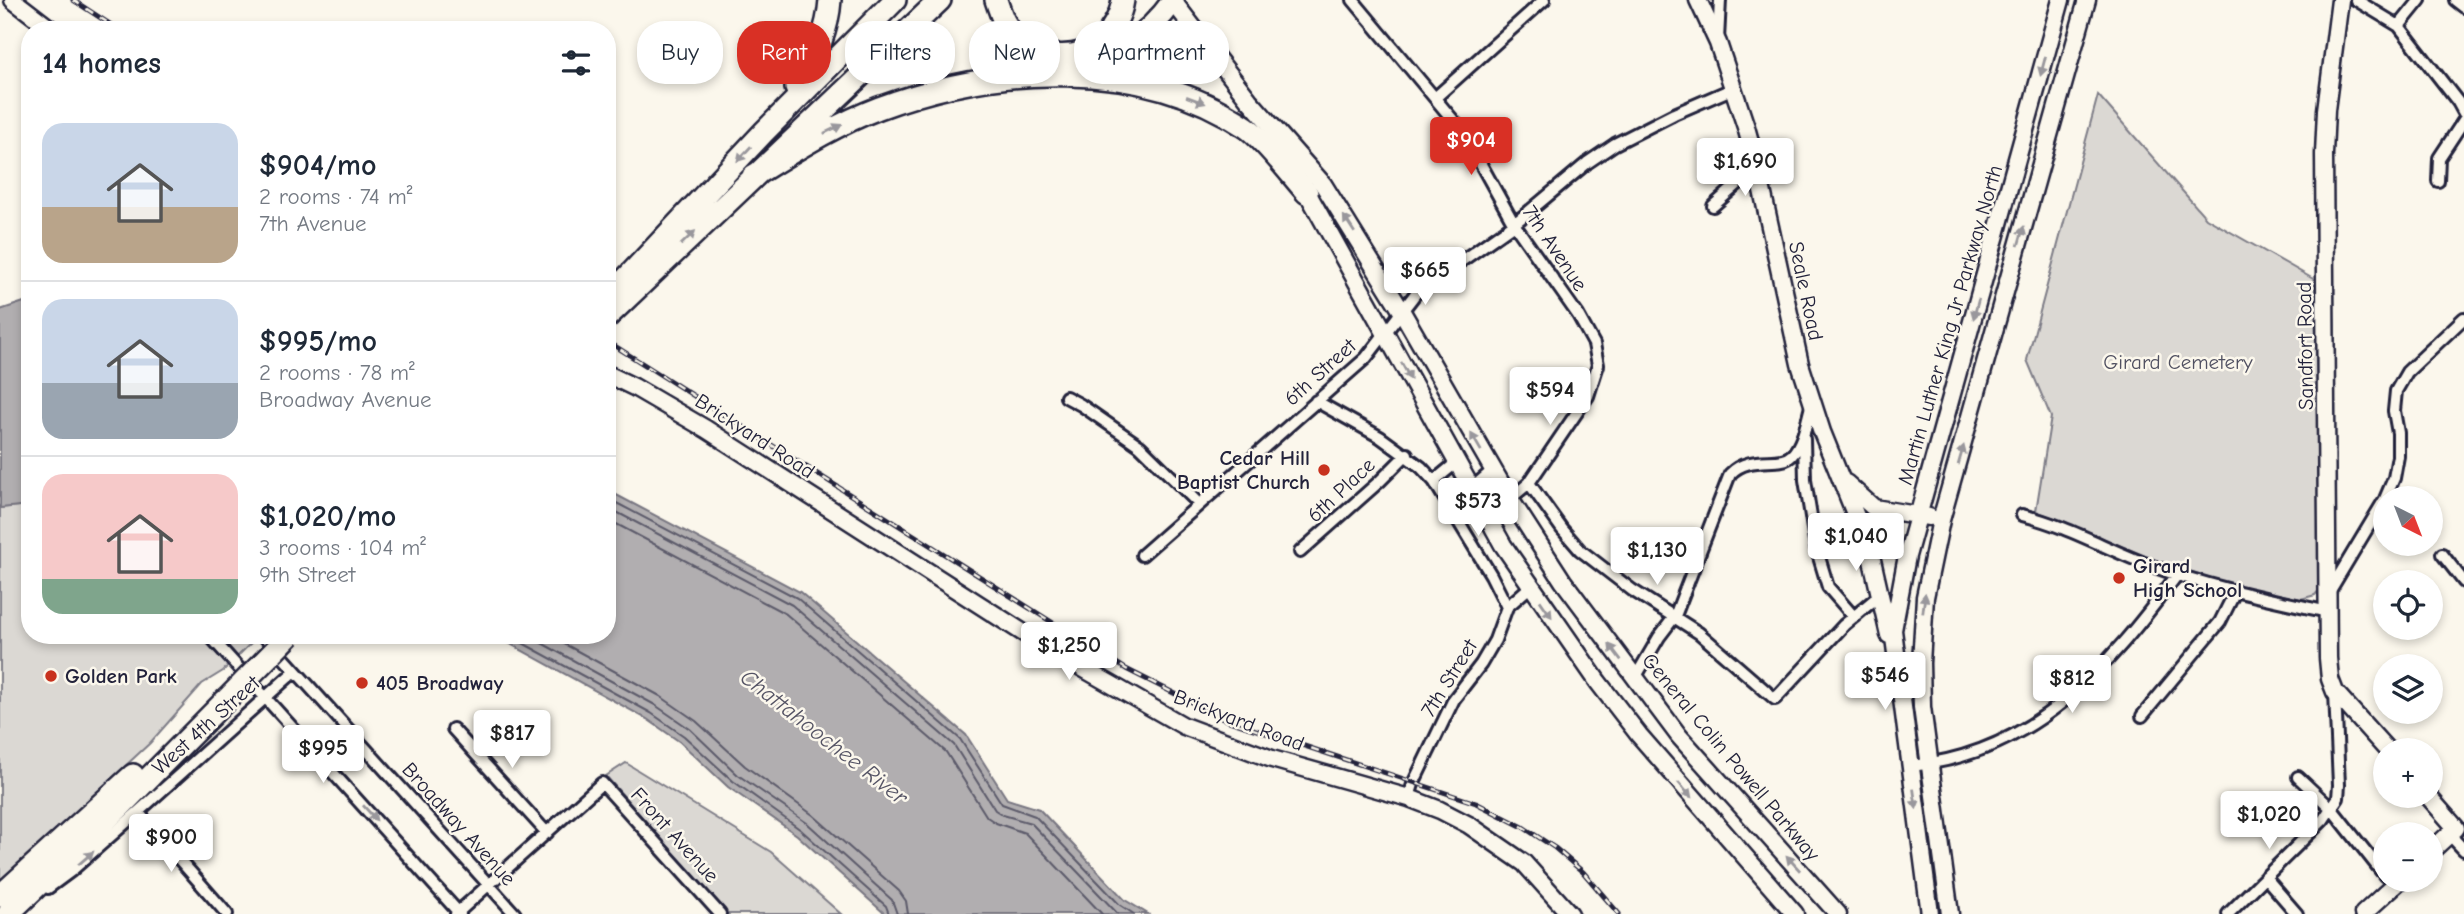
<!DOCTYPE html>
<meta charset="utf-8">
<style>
:root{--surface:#fff;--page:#f2f2f3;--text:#1f2937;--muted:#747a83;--line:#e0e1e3;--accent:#d93025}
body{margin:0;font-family:"Comic Neue",sans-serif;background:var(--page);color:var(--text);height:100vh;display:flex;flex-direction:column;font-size:26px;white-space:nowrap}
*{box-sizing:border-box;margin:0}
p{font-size:23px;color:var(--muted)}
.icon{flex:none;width:38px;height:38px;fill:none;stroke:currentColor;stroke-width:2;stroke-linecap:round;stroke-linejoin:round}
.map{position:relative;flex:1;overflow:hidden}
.sheet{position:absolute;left:21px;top:21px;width:595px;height:623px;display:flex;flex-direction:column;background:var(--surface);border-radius:28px;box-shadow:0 4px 10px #0003}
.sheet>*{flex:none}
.top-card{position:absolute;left:637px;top:21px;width:665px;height:63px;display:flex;gap:14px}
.needle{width:46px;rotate:138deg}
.controls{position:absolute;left:2373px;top:486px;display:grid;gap:14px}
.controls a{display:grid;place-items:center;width:70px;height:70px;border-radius:50%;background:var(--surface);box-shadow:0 4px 10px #0003;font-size:35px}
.price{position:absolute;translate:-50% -60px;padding:0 16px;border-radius:7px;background:#fff;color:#222;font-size:23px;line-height:46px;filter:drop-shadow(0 2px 4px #0008)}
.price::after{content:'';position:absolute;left:50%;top:42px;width:21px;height:16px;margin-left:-10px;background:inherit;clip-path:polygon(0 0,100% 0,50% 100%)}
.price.current{background:var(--accent);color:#fff}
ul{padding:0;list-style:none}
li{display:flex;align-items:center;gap:21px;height:175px;padding:0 21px}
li+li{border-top:2px solid var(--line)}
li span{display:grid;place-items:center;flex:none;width:196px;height:140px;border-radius:21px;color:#555}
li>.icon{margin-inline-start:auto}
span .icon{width:84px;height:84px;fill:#fffc;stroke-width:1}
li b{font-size:30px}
h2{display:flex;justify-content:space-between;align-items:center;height:84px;padding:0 21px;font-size:30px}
.chip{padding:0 24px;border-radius:28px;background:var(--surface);box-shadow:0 4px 10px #0003;font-size:24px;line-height:63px}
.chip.current{background:var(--accent);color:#fff}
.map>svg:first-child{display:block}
</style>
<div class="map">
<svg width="2464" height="914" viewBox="0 0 2464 914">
<rect width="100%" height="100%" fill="#fbf7ec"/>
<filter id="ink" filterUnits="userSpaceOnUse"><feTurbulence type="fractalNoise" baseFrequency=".0143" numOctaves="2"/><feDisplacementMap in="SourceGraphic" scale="14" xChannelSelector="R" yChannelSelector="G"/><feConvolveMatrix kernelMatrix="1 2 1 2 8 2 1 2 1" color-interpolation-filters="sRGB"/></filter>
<g filter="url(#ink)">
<path fill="#dbd8d3" stroke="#7e7d87" stroke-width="2" d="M2098 95 2206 218 2315 280 2320 589 2315 595 2301 599 2233 585 2155 560 2036 511 2051 417 2027 360Z
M30 505V635H259L223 671 202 684 150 743 0 882V508Z
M626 763 771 852 841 914H727L606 776Z"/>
<path fill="#b1aeb0" stroke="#787681" stroke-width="2" d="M30 300V505L0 508V310Z
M607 490 800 592 966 735 1007 799 1039 809 1125 900 1148 914H885L797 835 728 787 680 742 647 719 494 635H607Z"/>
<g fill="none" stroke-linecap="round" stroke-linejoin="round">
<path stroke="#5b5a6a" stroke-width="2" d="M607 498 797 598 960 739 1002 804 1035 816 1120 905 1134 914
M607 507 792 605 954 745 995 810 1003 815 1031 823 1118 914
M607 519 786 614 946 752 987 817 996 823 1025 833 1102 914
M508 635 651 713 684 736 733 781 801 830 886 906 889 914
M527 635 655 705 690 729 738 775 807 823 892 900 897 914
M548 635 660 696 696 721 745 766 813 815 899 891 906 901 908 914"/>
<g stroke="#22223b" stroke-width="16">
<path id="street" d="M1353 0 1463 132 1514 224 1578 315 1594 344 1598 365 1588 396 1529 483 1510 499
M2356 0 2399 26 2458 102 2464 113
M2455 0 2464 7
M2399 26 2420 0
M1718 40 1720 0
M1436 97 1544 0
M2438 181 2439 158 2464 120
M1713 206 1757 167
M1066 397 1081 405 1140 446 1199 504
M1316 401 1380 437 1421 467 1434 481 1491 575 1507 607
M1804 439 1805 480 1816 547 1828 587 1854 617
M1434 481 1457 462
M1529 483 1562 529 1580 550 1632 590 1699 633 1775 699 1844 625 1881 594
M1471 489 1493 470
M2022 515C2068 526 2108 550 2152 566 2209 587 2269 599 2328 612
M1300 552 1380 481 1407 454
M2442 554 2464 582
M1142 555 1366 358 1416 293 1514 224 1587 163 1615 144 1674 114 1734 88
M2328 594 2385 499 2394 478 2398 456V433L2394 411 2396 391 2407 372 2464 318
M209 635 460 914
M263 635 515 914
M1635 678 1659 637 1675 616 1730 474C1750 453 1780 468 1792 455 1804 443 1807 419 1812 403
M2142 716 2220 622 2235 592
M453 729 547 833
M1910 766C2035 754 2107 668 2177 575
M2298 777 2332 809 2385 876
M1409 798 1413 784 1454 699 1481 664 1495 640 1507 607 1531 586
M138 812 227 914
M2449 834 2464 850
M2265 877 2297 914
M48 888 71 871 138 812 295 671
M456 914 602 783 720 914
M2228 914 2323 820 2338 798 2339 785 2335 692"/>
</g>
<g stroke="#22223b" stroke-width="21">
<path id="secondary" d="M13 0 52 30
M1172 0 1249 100 1323 184 1401 310 1510 499 1563 581 1679 736 1838 914
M1698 0 1718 43 1746 127 1757 167 1800 364 1822 432 1870 551 1889 635
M2340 0 2326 110 2324 154 2328 658 2330 679 2335 692 2388 751
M1303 185 1503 545 1598 682 1639 735 1795 914
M607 374 634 387 706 429 1044 646 1184 726 1272 759 1409 798 1440 810 1469 825 1524 863 1570 914
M1846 483 1874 508 1929 517
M2428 796 2456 828 2431 851
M1930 914 1893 630 1907 556 2061 0
M1950 914 1922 707 1921 663 1925 597 1941 520 2087 0
M2363 914 2400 880"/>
</g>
<g stroke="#22223b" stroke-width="26">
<path id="highway" d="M996 0C1001 15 1005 27 1016 38 1035 59 1079 62 1100 42 1112 31 1121 15 1123 0
M1070 70C1110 62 1149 35 1173 1
M796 88C814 62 828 31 830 0
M753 176C794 151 834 125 879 108 994 65 1140 56 1246 127 1264 139 1292 176 1307 193
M619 286 764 132 895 0
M607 317 940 0
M0 896 133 775
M8 914 120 807 226 700"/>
</g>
<use href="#street" stroke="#fbf7ec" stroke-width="10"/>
<use href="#secondary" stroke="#fbf7ec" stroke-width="16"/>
<use href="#highway" stroke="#fbf7ec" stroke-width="21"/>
<g stroke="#22223b" stroke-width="5">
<path id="rail" d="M73 0 119 30
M607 341 1126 669 1229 721 1476 803 1523 827 1555 848 1583 872 1619 914"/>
</g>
<use href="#rail" stroke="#fbf7ec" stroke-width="2.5" stroke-dasharray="8" stroke-linecap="butt"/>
<g stroke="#22223b" stroke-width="26" stroke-linecap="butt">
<path id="highway-bridge" d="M226 700 290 635"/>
</g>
<use href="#highway-bridge" stroke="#fbf7ec" stroke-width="21"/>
</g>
<defs><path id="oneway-solid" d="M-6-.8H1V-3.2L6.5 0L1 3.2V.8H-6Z" transform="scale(1.75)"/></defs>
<g fill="#99979c">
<use href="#oneway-solid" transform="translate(2043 66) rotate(105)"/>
<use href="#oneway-solid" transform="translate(1196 100) rotate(20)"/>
<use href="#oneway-solid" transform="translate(833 129) rotate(-26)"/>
<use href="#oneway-solid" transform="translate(744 154) rotate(133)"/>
<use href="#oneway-solid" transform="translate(1349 224) rotate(-123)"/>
<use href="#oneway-solid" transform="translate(2021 236) rotate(-74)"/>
<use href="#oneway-solid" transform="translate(688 238) rotate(-44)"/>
<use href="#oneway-solid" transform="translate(1976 309) rotate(105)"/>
<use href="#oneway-solid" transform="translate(1406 371) rotate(61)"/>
<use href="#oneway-solid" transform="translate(1476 442) rotate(-120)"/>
<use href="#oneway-solid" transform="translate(1961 455) rotate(-74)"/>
<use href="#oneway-solid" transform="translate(1924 603) rotate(-83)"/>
<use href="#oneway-solid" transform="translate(1546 609) rotate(55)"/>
<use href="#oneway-solid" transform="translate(1615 652) rotate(-127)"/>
<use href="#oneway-solid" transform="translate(1685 790) rotate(49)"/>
<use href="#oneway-solid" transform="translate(1915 799) rotate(82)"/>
<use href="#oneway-solid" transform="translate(370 813) rotate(48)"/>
<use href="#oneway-solid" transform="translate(86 858) rotate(-41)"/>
<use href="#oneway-solid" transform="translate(1793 863) rotate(-132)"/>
</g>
</g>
<g fill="#c8321e" stroke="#fbf7ec" stroke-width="2.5">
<circle cx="1324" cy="470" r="7"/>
<circle cx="2119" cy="578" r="7"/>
<circle cx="51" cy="676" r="7"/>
<circle cx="362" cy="683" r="7"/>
</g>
<g text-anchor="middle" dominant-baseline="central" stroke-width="5" stroke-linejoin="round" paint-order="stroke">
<g font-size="21" fill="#22223b" stroke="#fbf7ec">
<text transform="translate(1555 248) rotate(56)">7th Avenue</text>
<text transform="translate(1806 291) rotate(78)">Seale Road</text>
<text transform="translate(1950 325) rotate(-74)">Martin Luther King Jr Parkway North</text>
<text transform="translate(2305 346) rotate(-91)">Sandfort Road</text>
<text transform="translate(1320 372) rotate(-42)">6th Street</text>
<text transform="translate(755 436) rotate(33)">Brickyard Road</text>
<text transform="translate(1341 490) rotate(-43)">6th Place</text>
<text transform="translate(1449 678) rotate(-58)">7th Street</text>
<text transform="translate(1239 720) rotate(21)">Brickyard Road</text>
<text transform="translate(206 725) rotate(-42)">West 4th Street</text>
<text transform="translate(1731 757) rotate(50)">General Colin Powell Parkway</text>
<text transform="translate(459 824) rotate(48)">Broadway Avenue</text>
<text transform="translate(675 835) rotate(48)">Front Avenue</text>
</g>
<g font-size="21" fill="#505061" stroke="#fbf7ec">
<text x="2178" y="362">Girard Cemetery</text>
</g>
<g font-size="21" font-weight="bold" fill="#22223b" stroke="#fbf7ec" text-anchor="start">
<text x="1310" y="458" text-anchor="end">Cedar Hill<tspan x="1310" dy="24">Baptist Church</tspan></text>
<text x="2133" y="566">Girard<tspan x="2133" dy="24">High School</tspan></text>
<text x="65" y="676">Golden Park</text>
<text x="376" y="683">405 Broadway</text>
</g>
<g font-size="23" font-style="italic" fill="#545364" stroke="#fbf7ec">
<text transform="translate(824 737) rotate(38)">Chattahoochee River</text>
</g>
</g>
</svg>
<div class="controls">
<a><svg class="needle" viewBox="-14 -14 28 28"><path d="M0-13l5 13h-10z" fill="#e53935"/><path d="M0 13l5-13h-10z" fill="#747a83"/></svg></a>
<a><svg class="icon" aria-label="locate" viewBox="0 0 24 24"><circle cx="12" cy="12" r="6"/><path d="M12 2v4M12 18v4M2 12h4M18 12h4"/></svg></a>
<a><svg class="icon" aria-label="layers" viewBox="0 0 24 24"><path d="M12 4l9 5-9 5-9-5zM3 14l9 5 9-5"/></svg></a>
<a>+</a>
<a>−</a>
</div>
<b class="price current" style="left:1471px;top:177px">$904</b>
<b class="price" style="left:1745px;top:198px">$1,690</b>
<b class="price" style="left:1425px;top:307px">$665</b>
<b class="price" style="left:1550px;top:427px">$594</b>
<b class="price" style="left:1478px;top:538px">$573</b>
<b class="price" style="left:1856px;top:573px">$1,040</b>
<b class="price" style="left:1657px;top:587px">$1,130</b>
<b class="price" style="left:1069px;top:682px">$1,250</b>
<b class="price" style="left:1885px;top:712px">$546</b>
<b class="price" style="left:2072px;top:715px">$812</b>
<b class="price" style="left:512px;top:770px">$817</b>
<b class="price" style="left:323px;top:785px">$995</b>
<b class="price" style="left:2269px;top:851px">$1,020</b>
<b class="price" style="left:171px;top:874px">$900</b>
<div class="top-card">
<a class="chip">Buy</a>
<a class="chip current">Rent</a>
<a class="chip">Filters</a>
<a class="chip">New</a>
<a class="chip">Apartment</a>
</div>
<section class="sheet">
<h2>14 homes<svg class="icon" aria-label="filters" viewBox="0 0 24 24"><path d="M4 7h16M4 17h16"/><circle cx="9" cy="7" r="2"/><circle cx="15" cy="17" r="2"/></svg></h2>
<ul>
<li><span style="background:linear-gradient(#c9d6e8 60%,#b9a48a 0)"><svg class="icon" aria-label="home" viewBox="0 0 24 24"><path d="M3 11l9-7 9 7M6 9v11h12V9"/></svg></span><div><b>$904/mo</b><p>2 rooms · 74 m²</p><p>7th Avenue</p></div></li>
<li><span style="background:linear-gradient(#c9d6e8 60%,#9aa5b1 0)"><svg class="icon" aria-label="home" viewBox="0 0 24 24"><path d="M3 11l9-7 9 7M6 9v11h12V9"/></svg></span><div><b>$995/mo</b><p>2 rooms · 78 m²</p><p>Broadway Avenue</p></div></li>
<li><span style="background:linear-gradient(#f6c9c9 75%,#7fa58c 0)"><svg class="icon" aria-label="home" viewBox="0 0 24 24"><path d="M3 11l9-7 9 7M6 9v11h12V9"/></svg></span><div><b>$1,020/mo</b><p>3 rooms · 104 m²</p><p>9th Street</p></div></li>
</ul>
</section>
</div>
